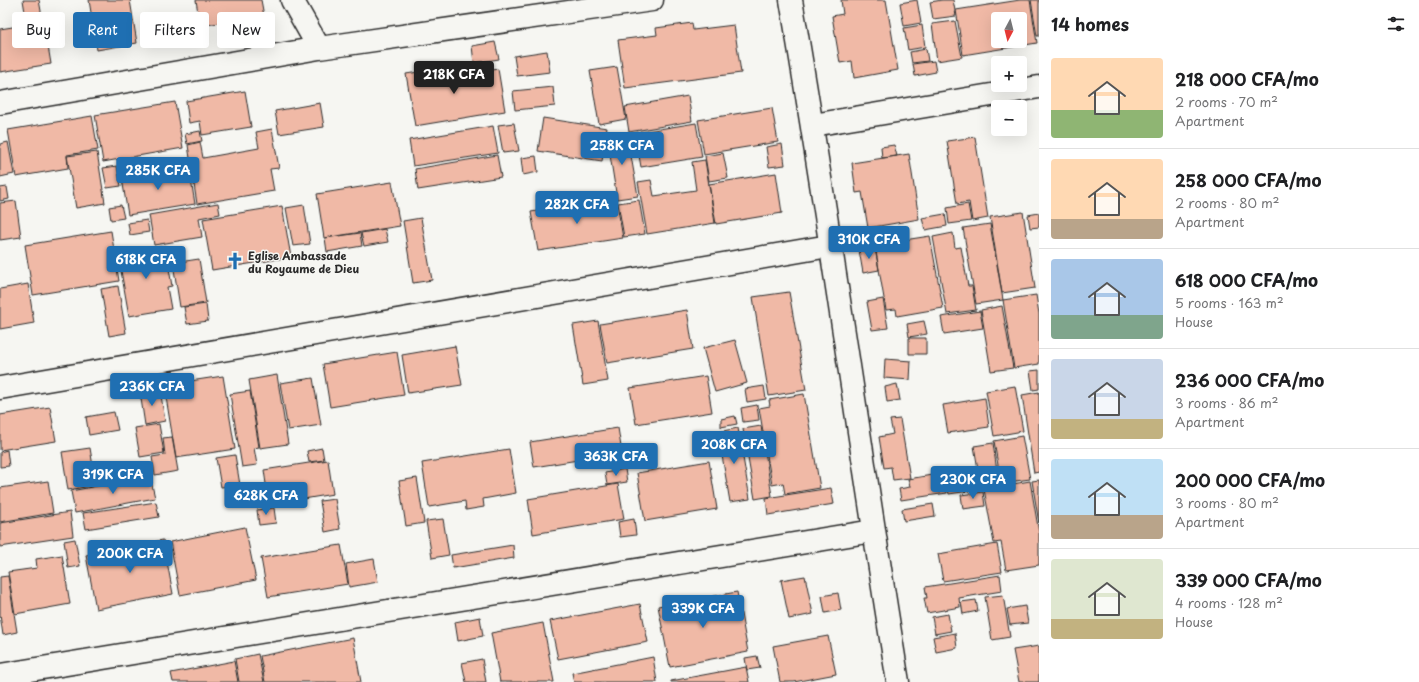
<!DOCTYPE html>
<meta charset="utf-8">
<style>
:root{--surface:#fff;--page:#f6f6f6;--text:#202124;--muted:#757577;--line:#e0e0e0;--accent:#1f6fb2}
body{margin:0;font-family:"Playpen Sans",sans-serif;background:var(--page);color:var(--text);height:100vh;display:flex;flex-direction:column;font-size:15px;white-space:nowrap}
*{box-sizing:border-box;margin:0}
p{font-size:13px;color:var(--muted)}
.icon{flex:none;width:22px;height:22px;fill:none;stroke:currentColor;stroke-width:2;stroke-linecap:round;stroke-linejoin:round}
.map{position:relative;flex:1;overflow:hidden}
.panel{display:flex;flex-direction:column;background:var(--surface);width:380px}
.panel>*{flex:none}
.top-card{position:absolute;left:12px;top:12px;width:380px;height:36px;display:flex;gap:8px}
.needle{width:26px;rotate:187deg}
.buttons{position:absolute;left:991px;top:12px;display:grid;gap:8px}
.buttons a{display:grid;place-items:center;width:36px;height:36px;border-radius:4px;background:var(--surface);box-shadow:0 4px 16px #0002;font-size:20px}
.price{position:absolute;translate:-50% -34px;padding:0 9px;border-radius:4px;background:var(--accent);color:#fff;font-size:13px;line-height:26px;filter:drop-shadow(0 1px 2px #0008)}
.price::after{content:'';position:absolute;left:50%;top:24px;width:12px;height:9px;margin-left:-6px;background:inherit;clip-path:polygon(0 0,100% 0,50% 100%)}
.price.active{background:#222;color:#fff}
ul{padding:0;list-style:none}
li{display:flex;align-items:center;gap:12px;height:100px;padding:0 12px}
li+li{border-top:1px solid var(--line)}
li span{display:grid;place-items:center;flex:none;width:112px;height:80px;border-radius:4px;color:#555}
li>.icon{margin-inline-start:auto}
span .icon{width:48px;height:48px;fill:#fffc;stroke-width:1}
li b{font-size:17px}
h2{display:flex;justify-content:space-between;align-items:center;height:48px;padding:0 12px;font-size:17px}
.chip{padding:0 14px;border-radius:4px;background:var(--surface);box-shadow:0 4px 16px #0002;font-size:14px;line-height:36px}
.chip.active{background:var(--accent);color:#fff}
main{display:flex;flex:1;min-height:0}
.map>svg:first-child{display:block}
</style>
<main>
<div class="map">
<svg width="1039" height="682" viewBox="0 0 1039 682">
<rect width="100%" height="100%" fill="#f6f6f2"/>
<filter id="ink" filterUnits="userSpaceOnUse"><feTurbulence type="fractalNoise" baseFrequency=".025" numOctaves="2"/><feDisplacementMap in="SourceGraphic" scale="8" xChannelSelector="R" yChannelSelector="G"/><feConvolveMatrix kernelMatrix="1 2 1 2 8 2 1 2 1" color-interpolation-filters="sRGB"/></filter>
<g filter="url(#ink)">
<path fill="#f0b9a6" stroke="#2b2b2b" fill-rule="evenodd" d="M23 0H39L43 22 27 24Z
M89 0H130L137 43 97 50Z
M196 0H261L264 16 200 26Z
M841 0H886L898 70 854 78 852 61 840 63 832 16 843 14Z
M917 0 921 23 904 26 900 3Z
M942 0H953L956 16 933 19 930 2Z
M1020 0H1030L1037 43 963 55 956 10ZM998 19H1020V41H998Z
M1031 0H1039V36H1037Z
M955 21 962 57 937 61 932 24Z
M44 22 51 64 0 72V29Z
M692 23 693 30 734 25 741 73 625 88 618 40 657 35 656 28Z
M922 25 925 47 908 50 904 28Z
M495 42 499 59 474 63 472 46Z
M926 49 928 61 912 63 910 52Z
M547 51 550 72 517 76 514 56Z
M934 61 936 72 915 76 913 64Z
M474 63 475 72 460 74 459 66Z
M450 67 452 76 498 69 505 111 415 126 406 74Z
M617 67 626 119 599 124 590 71Z
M553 87 555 106 515 110 513 91Z
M245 91 251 127 202 135 200 121 189 123 186 101Z
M688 96 692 121 629 132 625 107Z
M175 102 183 148 103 162 95 115Z
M320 103 324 127 279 134 275 111Z
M772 108 778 142 704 154 698 120Z
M92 116 98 150 67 155 68 168 16 177 8 130Z
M543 118 607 128 602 161 538 151Z
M514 123 519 151 503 153 498 125Z
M696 123 702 157 641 167 635 133Z
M493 126 498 153 413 166 409 140Z
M272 129 279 168 270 169 274 191 197 204 188 145 200 142 203 158 259 148 256 132Z
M200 131 202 141 187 144 185 134Z
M627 133 638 196 617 199 607 136Z
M975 137 988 218 972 221 969 202 957 204 947 141Z
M8 142 14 174 0 177V144Z
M782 144 785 165 769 167 766 147Z
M894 145 897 156 882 158 881 147Z
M97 152 105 203 76 208 67 156Z
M723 153 728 178 709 181 705 156Z
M909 154 919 219 868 228 862 192 856 193 852 163Z
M497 155 501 177 418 190 415 169Z
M536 156 538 172 523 175 521 158Z
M705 160 715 223 647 234 638 182 651 180 654 196 696 190 692 162Z
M117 166 121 186 107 188 103 168Z
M189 168 195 204 128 215 122 178Z
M776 173 782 213 716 224 709 184Z
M392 182 400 226 324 238 317 194Z
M7 187 9 199 0 201V188Z
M616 198 623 238 538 251 531 212Z
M639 200 645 234 624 237 618 203Z
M16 201 21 237 0 240V203Z
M218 203 220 214 199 218 202 237 154 245 149 215Z
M968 204 971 221 949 224 947 208Z
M121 205 124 218 111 220 109 207Z
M304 205 310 244 293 246 286 208Z
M282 206 291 257 212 270 203 219Z
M1023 212 1035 288 1002 293 990 217Z
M1039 213V227L1030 228 1028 215Z
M945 214 947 226 925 230 922 218Z
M421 218 432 280 413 283 403 221Z
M147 220 149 232 130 235 128 223Z
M990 224 1003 300 976 304 963 228Z
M385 229 388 242 364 246 361 233Z
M111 231 119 281 33 295 25 245Z
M360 233 362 246 327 252 325 238Z
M953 233 955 248 961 247 968 286H972L976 310 947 314 933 237Z
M930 236 943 308 897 316 896 309 886 310 876 252 886 250 885 243Z
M165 246 172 286 167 287 171 309 129 316 118 254Z
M875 248 879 270 863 273 859 250Z
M199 259 206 303 180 307 173 263Z
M28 284 34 323 0 329V289Z
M118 286 126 333 109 336 101 289Z
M789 292 806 390 769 396 753 297Z
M1036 295 1039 314V364L1014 368 1003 300Z
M883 299 888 328 872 330 867 302Z
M206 304 208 321 187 324 184 307Z
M1002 306 1013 368 991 371 981 310Z
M687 310 693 349 607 363 600 324Z
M980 311 983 328 944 334 941 317Z
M598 321 608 381 583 385 573 325Z
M924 321 927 334 909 337 907 324Z
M909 338H926V354H909Z
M735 340 747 383 715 392 703 348Z
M455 346 462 385 408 393 402 355Z
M397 352 404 395 330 407 323 364Z
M885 359 911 361 910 380 884 378Z
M1039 370V389L1033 390 1030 371Z
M277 375 288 444 260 448 249 380Z
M223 376 235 449 176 458 164 385Z
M706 376 712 412 636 424 630 388Z
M313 378 321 425 288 430 280 383Z
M897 384 900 400 887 402 885 387Z
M764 386 766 399 747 402 745 389Z
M1015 386 1023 431 994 436 986 391Z
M160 389 165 421 145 425 140 392Z
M250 391 259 447 254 448 257 465 242 467 230 394Z
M1039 392V472L1034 473 1022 395Z
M804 394 820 488 785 494 783 483 772 485 759 408 770 406 769 400Z
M985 398 989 427 948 433 943 405Z
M757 405 759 420 743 422 741 408Z
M50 407 56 441 0 450V415Z
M114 412 118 430 89 435 86 417Z
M735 416 737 424 721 427V419Z
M900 419 910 478 893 480 891 467 884 468 879 437 893 434 890 420Z
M159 424 164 453 140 457 135 428Z
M761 426 772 496 755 499 743 429Z
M618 428 622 453 534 467 530 442Z
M738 428 750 499 730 502 718 432Z
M1022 436 1030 479 1001 483 994 441Z
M172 437 178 471 155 475 152 457 165 455 163 438Z
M993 443 997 472 979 475 974 446Z
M90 448 96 485 68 490 62 452Z
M322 448 324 460 309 462 307 451Z
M509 449 516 493 483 499 484 507 466 510 465 501 429 507 422 463Z
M7 450 9 466 0 467V452Z
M235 455 240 485 221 487 216 458Z
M328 460 333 494 269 505 264 470Z
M709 461 717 509 645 521 637 473Z
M625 469 627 482 607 485 605 473Z
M944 473 947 493 901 500 899 489 910 487 908 479Z
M150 476 155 498 75 513 71 491Z
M966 476 969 491 949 494 946 479Z
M417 478 424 523 406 526 399 481Z
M1039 480V523L1032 481Z
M48 481 53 513 0 522V488Z
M1030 481 1039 533V565L1006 570 1001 542 994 543 984 489Z
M618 484 624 519 533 534 528 499Z
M831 488 834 504 768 515 766 498Z
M983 492 985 506 963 509 961 495Z
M335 499 340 529 325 532 320 501Z
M156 502 159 517 86 529 83 513Z
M933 504 935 516 904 521 902 509Z
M274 508 276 523 259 525 257 510Z
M70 512 73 536 0 547V523Z
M443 519 449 555 432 558 426 521Z
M634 519 636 535 620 537 618 522Z
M245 527 256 580 180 595 170 542Z
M75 539 80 566 68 568 64 541Z
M163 540 173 594 96 609 86 555Z
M997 544 1002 572 943 581 938 554Z
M341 545 348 584 268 597 261 558Z
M513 545 514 558 453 568 451 555Z
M62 555 70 604 15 614 8 572 37 568 36 559Z
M374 559 378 582 349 587 346 564Z
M1000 575 1002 591 959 598 960 607 927 613 924 598H927L925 587Z
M8 576 17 632 3 635 0 615V577Z
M805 576 813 614 789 619 781 580Z
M737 592 748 652 670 667 658 606Z
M838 593 841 610 825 613 822 596Z
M1003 595 1010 637 992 640 985 597Z
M976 600 978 611 963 614 961 602Z
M640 604 648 642 558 659 550 621Z
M1025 606 1028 623 1010 625 1007 609Z
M948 614 951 631 935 634 932 617Z
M480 617 483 636 458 641 455 622Z
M543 623 554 682H500L491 633Z
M955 633 957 648 936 652 933 637Z
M828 636 836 674 794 682H780L773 646Z
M353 638 361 682H265L260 656Z
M1039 646V682H1019L1013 650Z
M258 654 264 682H239L235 659Z
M757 656 760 668 747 670 745 658Z
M653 657 657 682H574L572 673Z
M482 659 486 682H466L462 663Z
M234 661 238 682H173L171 673Z
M746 667 749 682H671V681Z"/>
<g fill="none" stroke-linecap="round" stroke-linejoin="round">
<g stroke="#2b2b2b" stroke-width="25">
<path id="street" d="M292 0 319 48
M791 0C830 227 861 455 898 682
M0 103 319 48 652 0
M813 125 1039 87
M0 388 829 246
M0 675 873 531"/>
</g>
<use href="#street" stroke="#f6f6f2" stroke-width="22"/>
</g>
</g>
<defs>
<g id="church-bare" transform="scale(1.38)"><path d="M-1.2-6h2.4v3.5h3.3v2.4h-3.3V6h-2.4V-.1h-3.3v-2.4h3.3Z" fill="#1f6fb2" stroke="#f6f6f2" stroke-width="2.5" paint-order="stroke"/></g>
</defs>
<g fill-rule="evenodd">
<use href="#church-bare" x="235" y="261"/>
</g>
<g text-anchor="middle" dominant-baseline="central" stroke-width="3" stroke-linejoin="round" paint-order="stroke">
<g font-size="11" font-weight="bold" fill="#2b2b2b" stroke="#f6f6f2" text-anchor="start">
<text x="248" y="255">Eglise Ambassade<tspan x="248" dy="13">du Royaume de Dieu</tspan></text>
</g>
</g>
</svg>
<div class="buttons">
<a><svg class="needle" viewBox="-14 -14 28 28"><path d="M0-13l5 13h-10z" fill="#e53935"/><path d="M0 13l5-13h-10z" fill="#757577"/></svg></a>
<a>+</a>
<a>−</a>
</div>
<b class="price active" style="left:454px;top:95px">218K CFA</b>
<b class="price" style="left:622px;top:166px">258K CFA</b>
<b class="price" style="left:158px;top:191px">285K CFA</b>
<b class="price" style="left:577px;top:225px">282K CFA</b>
<b class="price" style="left:869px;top:260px">310K CFA</b>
<b class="price" style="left:146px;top:280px">618K CFA</b>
<b class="price" style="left:152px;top:407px">236K CFA</b>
<b class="price" style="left:734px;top:465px">208K CFA</b>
<b class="price" style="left:616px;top:477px">363K CFA</b>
<b class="price" style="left:113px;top:495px">319K CFA</b>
<b class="price" style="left:973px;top:500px">230K CFA</b>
<b class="price" style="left:266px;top:516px">628K CFA</b>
<b class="price" style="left:130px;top:574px">200K CFA</b>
<b class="price" style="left:703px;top:629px">339K CFA</b>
<div class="top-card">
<a class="chip">Buy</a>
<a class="chip active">Rent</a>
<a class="chip">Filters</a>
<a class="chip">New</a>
</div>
</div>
<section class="panel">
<h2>14 homes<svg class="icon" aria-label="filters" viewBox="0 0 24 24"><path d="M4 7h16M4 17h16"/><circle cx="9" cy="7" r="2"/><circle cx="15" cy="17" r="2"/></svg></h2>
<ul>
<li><span style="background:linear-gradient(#ffd9b3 65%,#8fb573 0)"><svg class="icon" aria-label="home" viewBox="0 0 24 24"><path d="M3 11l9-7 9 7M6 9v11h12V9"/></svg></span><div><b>218 000 CFA/mo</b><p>2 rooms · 70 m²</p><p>Apartment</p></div></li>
<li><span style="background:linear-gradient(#ffd9b3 75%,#b9a48a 0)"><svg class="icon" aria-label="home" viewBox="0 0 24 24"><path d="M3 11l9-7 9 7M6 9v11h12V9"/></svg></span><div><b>258 000 CFA/mo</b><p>2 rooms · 80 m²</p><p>Apartment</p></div></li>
<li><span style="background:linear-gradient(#a9c7e8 70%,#7fa58c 0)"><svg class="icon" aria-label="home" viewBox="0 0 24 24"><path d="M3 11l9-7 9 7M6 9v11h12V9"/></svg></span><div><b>618 000 CFA/mo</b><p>5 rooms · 163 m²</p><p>House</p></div></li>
<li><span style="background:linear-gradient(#c9d6e8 75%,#c2b280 0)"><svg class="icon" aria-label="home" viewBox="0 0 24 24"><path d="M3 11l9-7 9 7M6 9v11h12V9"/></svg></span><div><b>236 000 CFA/mo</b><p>3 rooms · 86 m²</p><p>Apartment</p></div></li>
<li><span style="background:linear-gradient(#bfe0f5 70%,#b9a48a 0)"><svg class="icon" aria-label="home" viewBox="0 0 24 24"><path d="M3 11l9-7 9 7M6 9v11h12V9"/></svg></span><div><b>200 000 CFA/mo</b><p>3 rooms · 80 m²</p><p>Apartment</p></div></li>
<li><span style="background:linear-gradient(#dfe7d0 75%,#c2b280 0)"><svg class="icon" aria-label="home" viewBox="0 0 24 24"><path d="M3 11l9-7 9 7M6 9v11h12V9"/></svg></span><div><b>339 000 CFA/mo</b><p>4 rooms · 128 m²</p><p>House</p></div></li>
</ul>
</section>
</main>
